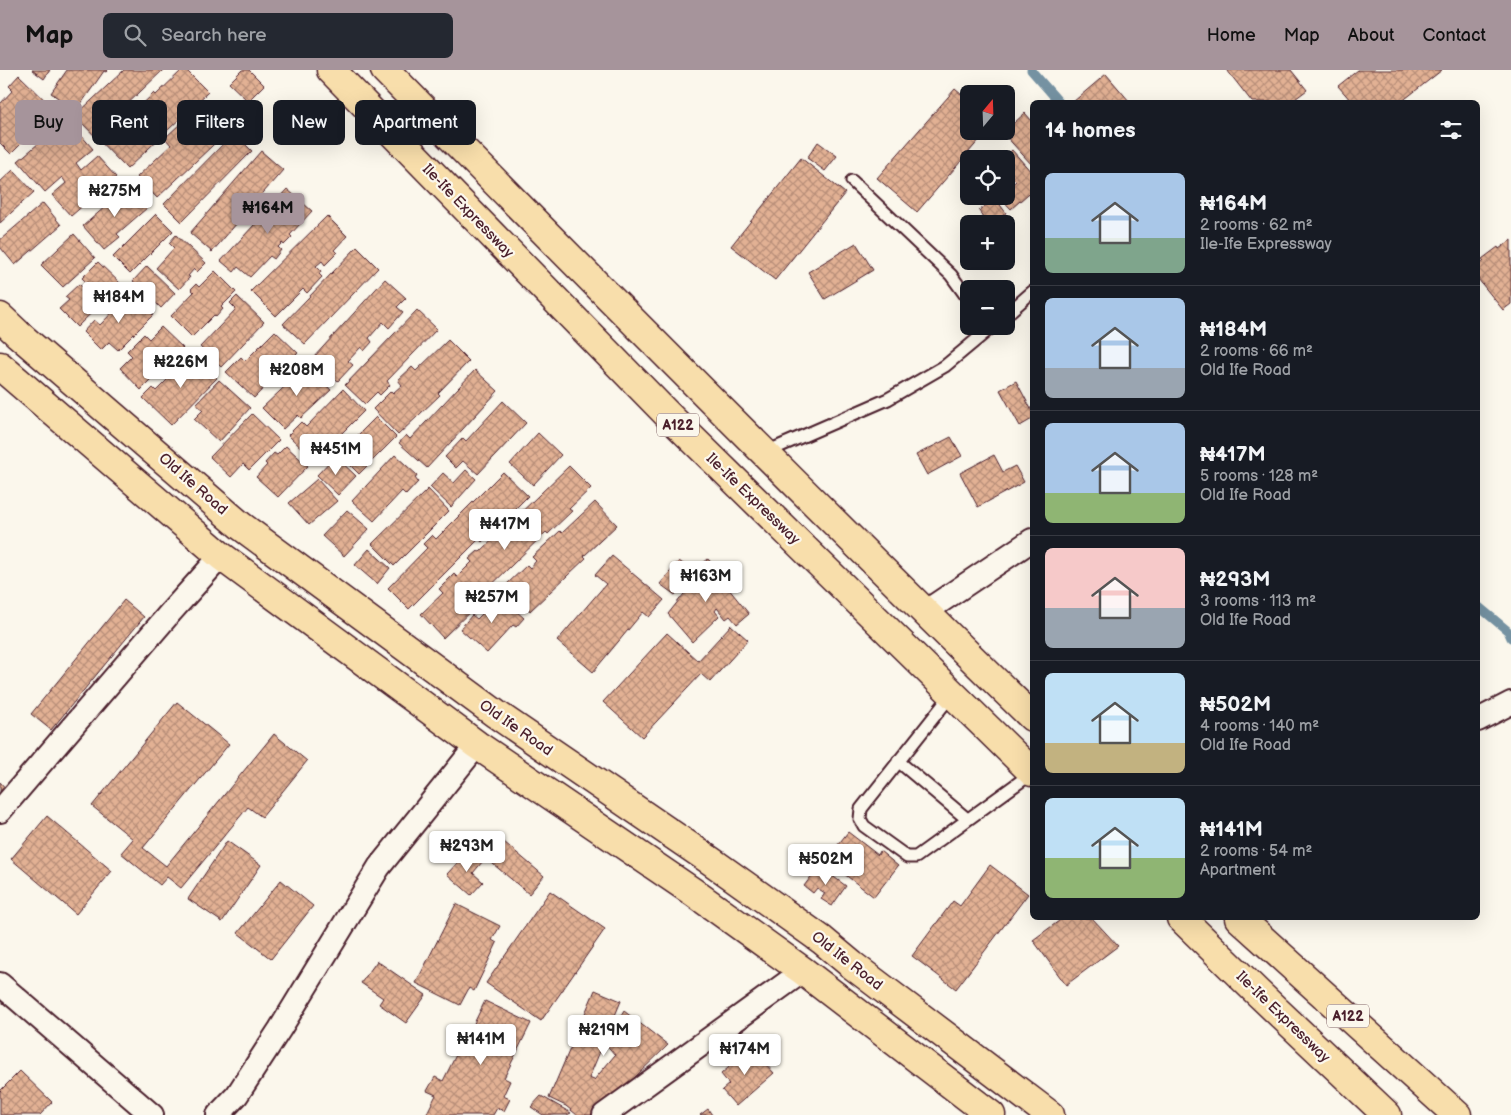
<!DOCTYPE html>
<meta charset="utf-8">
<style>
:root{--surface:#171b24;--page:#242831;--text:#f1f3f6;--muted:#9ea1a6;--line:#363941;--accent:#a6949b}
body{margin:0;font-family:"Balsamiq Sans",sans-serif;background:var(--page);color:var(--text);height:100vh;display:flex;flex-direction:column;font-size:19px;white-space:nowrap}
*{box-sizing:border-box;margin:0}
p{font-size:16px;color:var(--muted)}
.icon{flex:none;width:28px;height:28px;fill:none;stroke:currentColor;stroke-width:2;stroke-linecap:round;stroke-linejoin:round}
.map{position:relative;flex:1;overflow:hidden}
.drawer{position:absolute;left:1030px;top:30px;width:450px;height:820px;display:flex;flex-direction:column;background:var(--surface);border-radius:8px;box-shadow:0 5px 20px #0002}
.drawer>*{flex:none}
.hud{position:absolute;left:15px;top:30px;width:475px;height:45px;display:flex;gap:10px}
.needle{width:32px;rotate:19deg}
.tools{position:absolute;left:960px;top:15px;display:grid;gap:10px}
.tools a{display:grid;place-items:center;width:55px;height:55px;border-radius:8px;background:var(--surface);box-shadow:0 5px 20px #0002;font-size:25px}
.price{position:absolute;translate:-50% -42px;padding:0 11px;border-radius:5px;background:#fff;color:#222;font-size:16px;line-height:32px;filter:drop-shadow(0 1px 2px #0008)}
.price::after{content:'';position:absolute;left:50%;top:30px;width:15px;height:11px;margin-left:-8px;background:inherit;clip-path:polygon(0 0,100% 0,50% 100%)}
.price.current{background:var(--accent);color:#111}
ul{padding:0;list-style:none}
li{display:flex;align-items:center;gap:15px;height:125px;padding:0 15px}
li+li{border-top:1px solid var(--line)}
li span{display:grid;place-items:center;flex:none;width:140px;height:100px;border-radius:8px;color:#555}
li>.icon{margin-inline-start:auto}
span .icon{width:60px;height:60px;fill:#fffc;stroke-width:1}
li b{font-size:21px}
h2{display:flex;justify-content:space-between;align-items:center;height:60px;padding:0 15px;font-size:21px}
.chip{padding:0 18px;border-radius:8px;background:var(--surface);box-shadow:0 5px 20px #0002;font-size:18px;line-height:45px}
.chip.current{background:var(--accent);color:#111}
header{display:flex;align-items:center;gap:30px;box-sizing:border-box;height:70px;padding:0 25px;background:var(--accent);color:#111}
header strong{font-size:24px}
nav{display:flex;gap:28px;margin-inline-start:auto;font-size:18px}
.search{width:350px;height:45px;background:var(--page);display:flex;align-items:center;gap:12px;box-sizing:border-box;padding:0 18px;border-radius:8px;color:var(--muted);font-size:19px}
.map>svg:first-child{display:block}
</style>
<header>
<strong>Map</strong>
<div class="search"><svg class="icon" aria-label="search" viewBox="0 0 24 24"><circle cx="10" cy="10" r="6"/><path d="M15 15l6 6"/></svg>Search here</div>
<nav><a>Home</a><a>Map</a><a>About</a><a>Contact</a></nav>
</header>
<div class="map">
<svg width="1511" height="1045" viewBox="0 0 1511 1045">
<defs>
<pattern id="building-cross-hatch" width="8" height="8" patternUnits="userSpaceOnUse" patternTransform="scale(1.25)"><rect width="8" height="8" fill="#e2b194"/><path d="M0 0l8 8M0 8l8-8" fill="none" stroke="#b98f79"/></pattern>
</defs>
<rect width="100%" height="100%" fill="#fbf7ec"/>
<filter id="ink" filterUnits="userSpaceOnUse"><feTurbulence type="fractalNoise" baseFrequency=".02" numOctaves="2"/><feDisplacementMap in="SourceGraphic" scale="10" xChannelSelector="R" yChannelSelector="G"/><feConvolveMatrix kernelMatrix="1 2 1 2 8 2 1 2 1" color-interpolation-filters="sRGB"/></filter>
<g filter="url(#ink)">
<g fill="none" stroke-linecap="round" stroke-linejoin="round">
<path stroke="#7592a2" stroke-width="9" d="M1031 0 1059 32
M1478 536 1508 561 1511 568"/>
</g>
<path fill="url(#building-cross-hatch)" stroke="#4a1f2b" d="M32 0H50L44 9Z
M67 0H108L106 2 104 1 76 41 51 23Z
M124 0H163L119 42 126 50 154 23 156 25 182 0H186L208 22 127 99 75 46Z
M242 0H249L264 15 248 31 229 13Z
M1227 0H1291L1307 20 1291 32H1252Z
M1358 0H1442L1401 32H1352L1338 16Z
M1106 4 1130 32H1073Z
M19 5 55 40 11 84 0 73V34L13 20 9 16Z
M955 19 969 31V61H987L917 142 877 108Z
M211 36 231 58 157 128 137 107 171 75 165 68 197 38 202 44Z
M1025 43 1032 51V95L1003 63Z
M67 49 93 79 76 93 81 100 97 86 116 107 71 146 52 125 66 113 62 107 45 122 18 91Z
M234 63 252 81 182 152 164 134Z
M818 72 837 86 825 101 807 88Z
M1012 80 1032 103V128L1028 124 1011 139 999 126H1006V120L1016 111 1006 100V89H1002Z
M261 81 283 100 212 182 190 163Z
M801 88 845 123 775 210 731 176Z
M13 100 34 122 0 153V112Z
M128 117 147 138 117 164 120 167 104 180 83 156Z
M287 119 312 141 290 165 292 167 284 175 282 173 278 177 281 180 274 189 270 186 250 207 238 197 234 202 221 191Z
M995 128 1006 143 992 154H988L979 141Z
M43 133 61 155 15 195 0 177V170Z
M156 144 173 161 130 204 113 187Z
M327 146 347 166 334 180 337 183 325 195 322 191 316 196 321 201 319 204 322 207 307 223 303 219 276 246 251 221Z
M74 164 95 188 63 217 41 195Z
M176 165 206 193 197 202 194 199 188 206 190 207 179 219 156 198 174 178 169 173Z
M1511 170V234L1503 240 1478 209V196L1484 191 1482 189 1498 177 1499 179Z
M856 173 873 200 825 229 808 202Z
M357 177 378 198 305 274 283 254Z
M98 192 121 214 77 257 59 239 69 230 65 227 79 214 82 217 87 213 82 208Z
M147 196 175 223 161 238 133 211Z
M215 201 236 222 221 237 223 239 216 247 214 245 192 267 171 246 194 222 191 219 196 214 199 217Z
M385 209 406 228 397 237 403 242 389 258 383 252 369 268 372 272 364 281 361 277 348 291 353 295 338 311 313 288Z
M131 223 153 245 118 280 109 272 101 280 83 262 94 250 100 255Z
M237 226 264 252 221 297 200 277 236 239 230 233Z
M417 240 437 259 387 311 390 315 380 325 377 322 365 334 345 315Z
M161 257 183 278 171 290 173 293 158 307 156 305 141 320 120 298 132 286 127 281 144 264 149 269Z
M275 261 298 283 254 328 226 302 241 287 245 291Z
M448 270 469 291 438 323 440 325 398 365 373 339 391 321 393 323 402 315 398 310 412 297 416 301Z
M187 283 193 287 194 286 217 308 171 355 143 328 153 318 156 321 171 306 168 303Z
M305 292 331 320 301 348 298 345 283 359 262 338 298 304 296 301Z
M475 300 498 321 427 398 399 373 406 365 410 369Z
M219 310 250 338 219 372 194 349 203 340 196 334Z
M1016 311 1032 341V349L1020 356 1000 320Z
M343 319 364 341 328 377 330 380 317 393 288 365 301 352 306 357Z
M503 331 526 353 478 404 463 391 456 398 445 387 463 368 466 371Z
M252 344 279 370 249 400 243 394 231 407 210 387Z
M376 347 396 367 359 404 334 379 339 373 344 379Z
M538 363 561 385 533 415 510 394Z
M951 367 962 386 927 405 916 385Z
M286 376 308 396 278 427 256 407 267 395 265 393 274 383 277 385Z
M395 385 417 405 415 408 418 412 406 425 402 421 374 451 352 431Z
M994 385 1003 402 1015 396 1024 412 978 437 960 403Z
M335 386 356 406 338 425 317 405Z
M569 396 591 418 569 439 572 441 548 464 546 462 477 529 480 532 443 568 421 544 443 523 439 519 454 504 457 507 472 492 469 489 478 481 480 482Z
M466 400 476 409 451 437 430 417 443 403 454 413Z
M503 402 528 426 482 472 479 469 409 539 388 518 427 478 423 474 432 465 436 469Z
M317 409 337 431 309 455 289 433Z
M428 419 449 441 394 496 372 474Z
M595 432 617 455 584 486 586 488 530 541 506 515 527 495 530 498 536 491 532 487 560 461 562 463Z
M347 440 369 459 344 486 322 466Z
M369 479 390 498 377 514 355 495Z
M612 486 664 530 649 547 643 542 593 602 557 571 606 514 595 505Z
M708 489 727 511 724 513 749 544 737 554 730 546 726 549 717 538 715 541 719 546 692 572 668 544 699 505 695 500Z
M679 491 694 502 675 525 660 514Z
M500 527 524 548 516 557 513 555 487 583 460 559 472 545 477 549 484 542 480 538 488 530 494 534Z
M124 530 144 547 51 660 31 644Z
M731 555 748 570 710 612 701 604 642 667 603 632 667 563 698 591Z
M177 632 229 674 143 778 166 796 274 664 307 691 262 747 248 737 181 818 167 807 160 815 121 783 133 769 92 736Z
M0 712 7 720 0 727Z
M47 746 112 801 76 844 11 789Z
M848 762 878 785 880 781 898 796 874 827 826 790Z
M497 766 544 806 529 824 481 784Z
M227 771 261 795 222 852 188 829Z
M471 780 483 791 473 803 483 812 471 825 447 804 459 791 461 792Z
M990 795 1028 824 956 919 912 886 953 831 960 836Z
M819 796 846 816 832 836 821 829 825 823 817 818 813 823 804 816Z
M281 810 313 836 271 889 238 863Z
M550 821 605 859 541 951 486 913Z
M456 834 500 856 492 870 497 873 474 921 469 918 460 935 416 913Z
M1063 848H1092L1118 876 1066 915 1033 870Z
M377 891 426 925 406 953 379 934 383 928 361 913Z
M595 920 621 931 589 1008 594 1010 615 985 605 973 624 941 668 975 596 1045H577L566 1036 549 1028Z
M485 931 531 953 504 1008 510 1011 503 1026 510 1029 504 1041 497 1038 493 1045H426L436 1025 427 1021 435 1007 443 1011 458 981 460 982Z
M751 978 774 1003 736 1036 722 1020 729 1014 721 1004Z
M20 1001 52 1032 40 1045H0V1021Z
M541 1026 571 1043 567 1045H543L531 1037Z
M708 1039 712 1045H700Z"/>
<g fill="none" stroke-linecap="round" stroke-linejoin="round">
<g stroke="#4a1f2b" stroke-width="15">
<path id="lane" d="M852 111 951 205 969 230
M1006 245 1032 222
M764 383 888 329 945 296 993 256
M952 624 861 739 860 749 864 756 907 787H916L1032 703
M898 691 967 749"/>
</g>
<g stroke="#4a1f2b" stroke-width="26">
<path id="street" d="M925 542 1032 470
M1478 650 1511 633
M0 741 170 543 221 486
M0 914 152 1045
M218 1045 237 1025 280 959 379 797 477 675
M604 1045 803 901"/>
</g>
<g stroke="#4a1f2b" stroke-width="31">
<path id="primary" d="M0 247 18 264 241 456 496 644 711 791 822 870 852 895 1050 1045
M0 296 221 486 477 675 693 822 803 901 991 1045"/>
</g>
<g stroke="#4a1f2b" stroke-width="31">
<path id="highway" d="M331 0 666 343 1032 702
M385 0C599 218 814 434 1032 647
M1181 848 1257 922 1387 1045
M1239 848 1457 1045"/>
</g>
<use href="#lane" stroke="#fbf7ec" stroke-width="11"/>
<use href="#street" stroke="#fbf7ec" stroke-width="22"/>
<use href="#primary" stroke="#f8deab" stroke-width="28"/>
<use href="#highway" stroke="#f8deab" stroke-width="28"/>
</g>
</g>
<g text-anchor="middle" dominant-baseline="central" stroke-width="4.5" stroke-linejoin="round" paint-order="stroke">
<g fill="#fbf7ec" stroke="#7f6065" stroke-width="1">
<rect x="657" y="343.5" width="42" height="23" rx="4"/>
<rect x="1327" y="934.5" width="42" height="23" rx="4"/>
</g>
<g font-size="14" font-weight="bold" fill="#4a1f2b">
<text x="678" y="355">A122</text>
<text x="1348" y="946">A122</text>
</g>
<g font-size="15" fill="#4a1f2b" stroke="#fbf7ec">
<text transform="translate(468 141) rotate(46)">Ile-Ife Expressway</text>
<text transform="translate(193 414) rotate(41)">Old Ife Road</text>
<text transform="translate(753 429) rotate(44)">Ile-Ife Expressway</text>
<text transform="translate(516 658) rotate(35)">Old Ife Road</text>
<text transform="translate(847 891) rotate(38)">Old Ife Road</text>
<text transform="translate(1283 947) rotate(44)">Ile-Ife Expressway</text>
</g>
</g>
</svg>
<div class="tools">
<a><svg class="needle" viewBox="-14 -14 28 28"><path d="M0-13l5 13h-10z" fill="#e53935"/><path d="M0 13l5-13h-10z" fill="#9ea1a6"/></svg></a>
<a><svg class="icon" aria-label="locate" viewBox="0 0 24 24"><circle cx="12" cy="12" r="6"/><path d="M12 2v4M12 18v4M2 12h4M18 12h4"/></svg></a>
<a>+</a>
<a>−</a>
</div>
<b class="price" style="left:115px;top:148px">₦275M</b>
<b class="price current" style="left:268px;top:165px">₦164M</b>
<b class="price" style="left:119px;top:254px">₦184M</b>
<b class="price" style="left:181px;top:319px">₦226M</b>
<b class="price" style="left:297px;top:327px">₦208M</b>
<b class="price" style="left:336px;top:406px">₦451M</b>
<b class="price" style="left:505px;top:481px">₦417M</b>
<b class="price" style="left:706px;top:533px">₦163M</b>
<b class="price" style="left:492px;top:554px">₦257M</b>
<b class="price" style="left:467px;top:803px">₦293M</b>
<b class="price" style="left:826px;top:816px">₦502M</b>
<b class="price" style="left:604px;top:987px">₦219M</b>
<b class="price" style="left:481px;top:996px">₦141M</b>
<b class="price" style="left:745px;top:1006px">₦174M</b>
<div class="hud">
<a class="chip current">Buy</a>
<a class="chip">Rent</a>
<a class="chip">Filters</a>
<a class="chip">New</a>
<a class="chip">Apartment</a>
</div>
<section class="drawer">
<h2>14 homes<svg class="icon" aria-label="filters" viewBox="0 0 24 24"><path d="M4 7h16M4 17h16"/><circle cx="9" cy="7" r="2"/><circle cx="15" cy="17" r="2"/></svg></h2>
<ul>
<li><span style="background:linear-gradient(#a9c7e8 65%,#7fa58c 0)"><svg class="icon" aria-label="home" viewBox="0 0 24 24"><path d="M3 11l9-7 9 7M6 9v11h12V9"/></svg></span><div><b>₦164M</b><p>2 rooms · 62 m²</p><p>Ile-Ife Expressway</p></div></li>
<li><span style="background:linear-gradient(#a9c7e8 70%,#9aa5b1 0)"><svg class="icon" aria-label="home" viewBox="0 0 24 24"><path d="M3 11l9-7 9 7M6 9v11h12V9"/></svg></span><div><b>₦184M</b><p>2 rooms · 66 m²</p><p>Old Ife Road</p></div></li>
<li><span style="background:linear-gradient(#a9c7e8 70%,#8fb573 0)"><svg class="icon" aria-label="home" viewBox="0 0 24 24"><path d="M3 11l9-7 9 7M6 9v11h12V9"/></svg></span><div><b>₦417M</b><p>5 rooms · 128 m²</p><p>Old Ife Road</p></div></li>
<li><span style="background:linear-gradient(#f6c9c9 60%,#9aa5b1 0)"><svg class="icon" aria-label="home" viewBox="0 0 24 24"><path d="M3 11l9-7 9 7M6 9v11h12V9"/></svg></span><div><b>₦293M</b><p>3 rooms · 113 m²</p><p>Old Ife Road</p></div></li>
<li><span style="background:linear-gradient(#bfe0f5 70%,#c2b280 0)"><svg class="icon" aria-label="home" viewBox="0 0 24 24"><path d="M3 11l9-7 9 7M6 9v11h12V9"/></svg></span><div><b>₦502M</b><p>4 rooms · 140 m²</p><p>Old Ife Road</p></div></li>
<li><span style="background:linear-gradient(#bfe0f5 60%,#8fb573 0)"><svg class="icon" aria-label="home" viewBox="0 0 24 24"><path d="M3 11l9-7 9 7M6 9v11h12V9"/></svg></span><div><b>₦141M</b><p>2 rooms · 54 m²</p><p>Apartment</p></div></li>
</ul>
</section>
</div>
